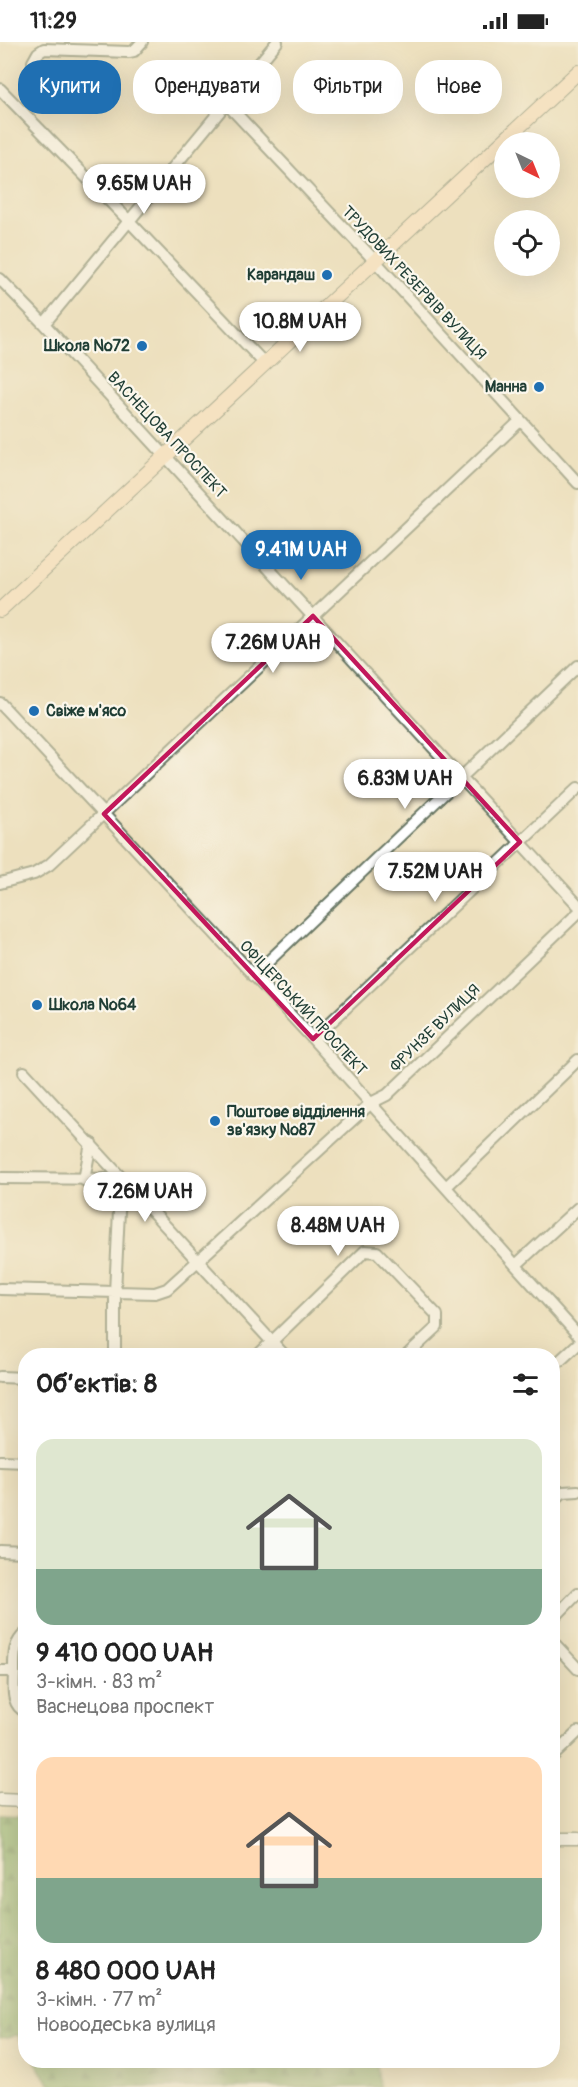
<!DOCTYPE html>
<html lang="uk">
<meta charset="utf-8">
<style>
:root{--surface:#fff;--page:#f6f6f6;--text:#222;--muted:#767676;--accent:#1f6fb2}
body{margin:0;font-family:Pangolin,sans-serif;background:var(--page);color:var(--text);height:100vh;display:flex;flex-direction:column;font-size:22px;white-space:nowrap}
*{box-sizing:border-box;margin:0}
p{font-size:20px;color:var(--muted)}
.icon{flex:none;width:33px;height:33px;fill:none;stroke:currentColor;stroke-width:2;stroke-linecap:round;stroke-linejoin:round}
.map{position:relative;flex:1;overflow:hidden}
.panel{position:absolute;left:18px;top:1306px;width:542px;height:720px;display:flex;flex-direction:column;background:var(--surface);border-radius:24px;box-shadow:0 6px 24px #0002}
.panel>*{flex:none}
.top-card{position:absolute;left:18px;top:18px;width:543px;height:54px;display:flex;gap:12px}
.needle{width:39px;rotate:137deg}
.fabs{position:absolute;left:494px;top:90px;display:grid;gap:12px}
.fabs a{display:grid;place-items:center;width:66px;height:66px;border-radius:50%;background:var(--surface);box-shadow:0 6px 24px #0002;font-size:30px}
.price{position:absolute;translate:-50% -51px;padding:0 14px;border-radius:21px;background:#fff;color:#222;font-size:20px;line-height:39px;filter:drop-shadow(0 2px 3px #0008)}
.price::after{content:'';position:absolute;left:50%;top:36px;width:18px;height:14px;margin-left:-9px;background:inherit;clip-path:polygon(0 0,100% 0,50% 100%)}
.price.on{background:var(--accent);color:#fff}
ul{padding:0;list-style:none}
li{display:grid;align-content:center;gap:12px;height:318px;padding:0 18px}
li span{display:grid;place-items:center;height:186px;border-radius:18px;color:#555}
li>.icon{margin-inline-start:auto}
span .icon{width:108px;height:108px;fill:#fffc;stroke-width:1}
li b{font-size:26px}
h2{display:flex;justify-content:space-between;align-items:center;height:72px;padding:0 18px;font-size:26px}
.pill{padding:0 21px;border-radius:24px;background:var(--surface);box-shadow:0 6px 24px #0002;font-size:21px;line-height:54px}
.pill.on{background:var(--accent);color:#fff}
.status{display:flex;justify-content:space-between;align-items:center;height:42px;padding:0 30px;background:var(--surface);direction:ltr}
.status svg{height:16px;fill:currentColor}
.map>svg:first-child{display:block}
</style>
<div class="status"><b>11:29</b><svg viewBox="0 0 49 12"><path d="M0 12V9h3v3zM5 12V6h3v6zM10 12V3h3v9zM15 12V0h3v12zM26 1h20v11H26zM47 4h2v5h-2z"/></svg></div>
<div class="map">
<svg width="578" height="2045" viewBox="0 0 578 2045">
<defs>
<pattern id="forest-firs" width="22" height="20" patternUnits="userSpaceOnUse" patternTransform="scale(1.5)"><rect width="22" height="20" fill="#83af67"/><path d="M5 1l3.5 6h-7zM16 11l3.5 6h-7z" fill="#6b9056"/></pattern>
</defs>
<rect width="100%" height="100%" fill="#fbf7ec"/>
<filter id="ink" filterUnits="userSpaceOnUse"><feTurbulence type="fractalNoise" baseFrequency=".0167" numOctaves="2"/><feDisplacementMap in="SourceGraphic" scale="12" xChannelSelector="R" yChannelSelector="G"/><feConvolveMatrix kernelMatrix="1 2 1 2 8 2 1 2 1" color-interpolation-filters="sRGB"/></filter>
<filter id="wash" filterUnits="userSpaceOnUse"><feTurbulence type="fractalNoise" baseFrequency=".008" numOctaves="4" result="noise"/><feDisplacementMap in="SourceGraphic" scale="24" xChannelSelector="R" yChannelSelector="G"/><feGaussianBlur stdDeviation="1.35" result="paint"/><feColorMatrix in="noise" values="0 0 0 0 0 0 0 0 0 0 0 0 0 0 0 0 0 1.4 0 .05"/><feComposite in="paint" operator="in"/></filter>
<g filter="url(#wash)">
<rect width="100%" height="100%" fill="#ede0be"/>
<path fill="url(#forest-firs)" stroke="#51764e" stroke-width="1.5" d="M0 1773 25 1774V2004L18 1993 0 1996Z
M35 2019H221L223 2021H269L271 2019H376L380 2045H54L49 2041Z"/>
</g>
<g filter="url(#ink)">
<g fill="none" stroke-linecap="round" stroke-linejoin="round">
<g stroke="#677664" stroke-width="14">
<path id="minor" d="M33 20 38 11 44 7 129 10 134 9 142 0
M0 47 130 180 265 322
M227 62 375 219 578 441
M0 237 44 282 578 863
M44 282 277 0
M0 661 313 997 578 1293
M0 841 34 832 49 823 520 379
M253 934 578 624
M313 997 578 746
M24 1030 285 1314
M0 1136 124 1137 120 1149 115 1250V1314
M84 1138 91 1101
M446 1145 578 1018
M516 1223 578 1166
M0 1247 155 1251 167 1247 371 1061 387 1053 578 871
M257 1314 365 1209 377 1210 437 1273V1285L406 1314
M552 1326 578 1302
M0 1335 26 1336
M0 1419 26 1420
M552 1460 563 1450 578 1449
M0 1509 26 1510
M552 1578 578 1551
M552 1599 578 1627
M0 1629H14C14 1644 10 1663 26 1670
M14 1629C14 1614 13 1601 26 1591
M552 1715 578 1690"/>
</g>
<g stroke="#677664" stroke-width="15">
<path id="tertiary" d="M0 1758 26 1759
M552 1797H578"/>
</g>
<g stroke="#677664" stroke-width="16">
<path id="secondary" d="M0 568 578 30"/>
</g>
<use href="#minor" stroke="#fff" stroke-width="10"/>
<use href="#tertiary" stroke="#fff" stroke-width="12"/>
<use href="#secondary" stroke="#ffe4c6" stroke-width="14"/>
</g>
</g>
<path d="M0 0H578V2045H0ZM313 574 520 800 313 997 104 772Z" fill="#ede0be" fill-opacity=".55" fill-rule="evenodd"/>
<path fill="none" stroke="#c2185b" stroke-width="4.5" stroke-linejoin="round" d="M313 574 520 800 313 997 104 772Z"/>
<g fill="#1f6fb2" stroke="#fbf7ec" stroke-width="2">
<circle cx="327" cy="233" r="6"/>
<circle cx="142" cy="304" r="6"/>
<circle cx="539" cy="345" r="6"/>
<circle cx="34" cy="669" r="6"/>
<circle cx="37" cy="963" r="6"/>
<circle cx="215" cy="1079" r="6"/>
</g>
<g text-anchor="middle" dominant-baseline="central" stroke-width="4.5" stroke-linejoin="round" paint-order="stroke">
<g font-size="16" font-weight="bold" fill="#1f3d34" stroke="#fbf7ec" text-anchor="end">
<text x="315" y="233">Карандаш</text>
<text x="130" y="304">Школа №72</text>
<text x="527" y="345">Манна</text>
<text x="46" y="669" text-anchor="start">Свіже м'ясо</text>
<text x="49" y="963" text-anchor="start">Школа №64</text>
<text x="227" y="1070" text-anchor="start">Поштове відділення<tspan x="227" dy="18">зв'язку №87</tspan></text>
</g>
<g font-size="16" fill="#1f3d34" stroke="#fbf7ec">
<text transform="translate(414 241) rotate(47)">ТРУДОВИХ РЕЗЕРВІВ ВУЛИЦЯ</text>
<text transform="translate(167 393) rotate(47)">ВАСНЕЦОВА ПРОСПЕКТ</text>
<text transform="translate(303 966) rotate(47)">ОФІЦЕРСЬКИЙ ПРОСПЕКТ</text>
<text transform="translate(435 986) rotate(-44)">ФРУНЗЕ ВУЛИЦЯ</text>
</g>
</g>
</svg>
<div class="fabs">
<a><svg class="needle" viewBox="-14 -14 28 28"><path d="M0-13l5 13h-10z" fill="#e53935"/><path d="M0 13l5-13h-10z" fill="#767676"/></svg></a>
<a><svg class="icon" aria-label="locate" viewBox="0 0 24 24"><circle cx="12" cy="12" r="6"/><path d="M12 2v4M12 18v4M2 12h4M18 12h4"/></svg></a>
</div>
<b class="price" style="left:144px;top:173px">9.65M UAH</b>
<b class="price" style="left:300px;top:311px">10.8M UAH</b>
<b class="price on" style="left:301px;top:539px">9.41M UAH</b>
<b class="price" style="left:273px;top:632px">7.26M UAH</b>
<b class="price" style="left:405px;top:768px">6.83M UAH</b>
<b class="price" style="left:435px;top:861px">7.52M UAH</b>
<b class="price" style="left:145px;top:1181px">7.26M UAH</b>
<b class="price" style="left:338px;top:1215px">8.48M UAH</b>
<div class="top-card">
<a class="pill on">Купити</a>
<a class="pill">Орендувати</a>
<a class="pill">Фільтри</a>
<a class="pill">Нове</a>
</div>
<section class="panel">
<h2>Об’єктів: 8<svg class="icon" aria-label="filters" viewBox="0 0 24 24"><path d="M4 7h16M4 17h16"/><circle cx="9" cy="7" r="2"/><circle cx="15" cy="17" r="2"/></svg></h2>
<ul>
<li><span style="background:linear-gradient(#dfe7d0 70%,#7fa58c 0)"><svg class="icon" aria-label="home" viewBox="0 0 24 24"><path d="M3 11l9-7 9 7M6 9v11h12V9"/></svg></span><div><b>9 410 000 UAH</b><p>3-кімн. · 83 m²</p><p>Васнецова проспект</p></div></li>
<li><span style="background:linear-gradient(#ffd9b3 65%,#7fa58c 0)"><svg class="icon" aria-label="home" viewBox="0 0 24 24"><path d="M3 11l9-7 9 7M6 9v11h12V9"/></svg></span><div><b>8 480 000 UAH</b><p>3-кімн. · 77 m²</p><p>Новоодеська вулиця</p></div></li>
</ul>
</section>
</div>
